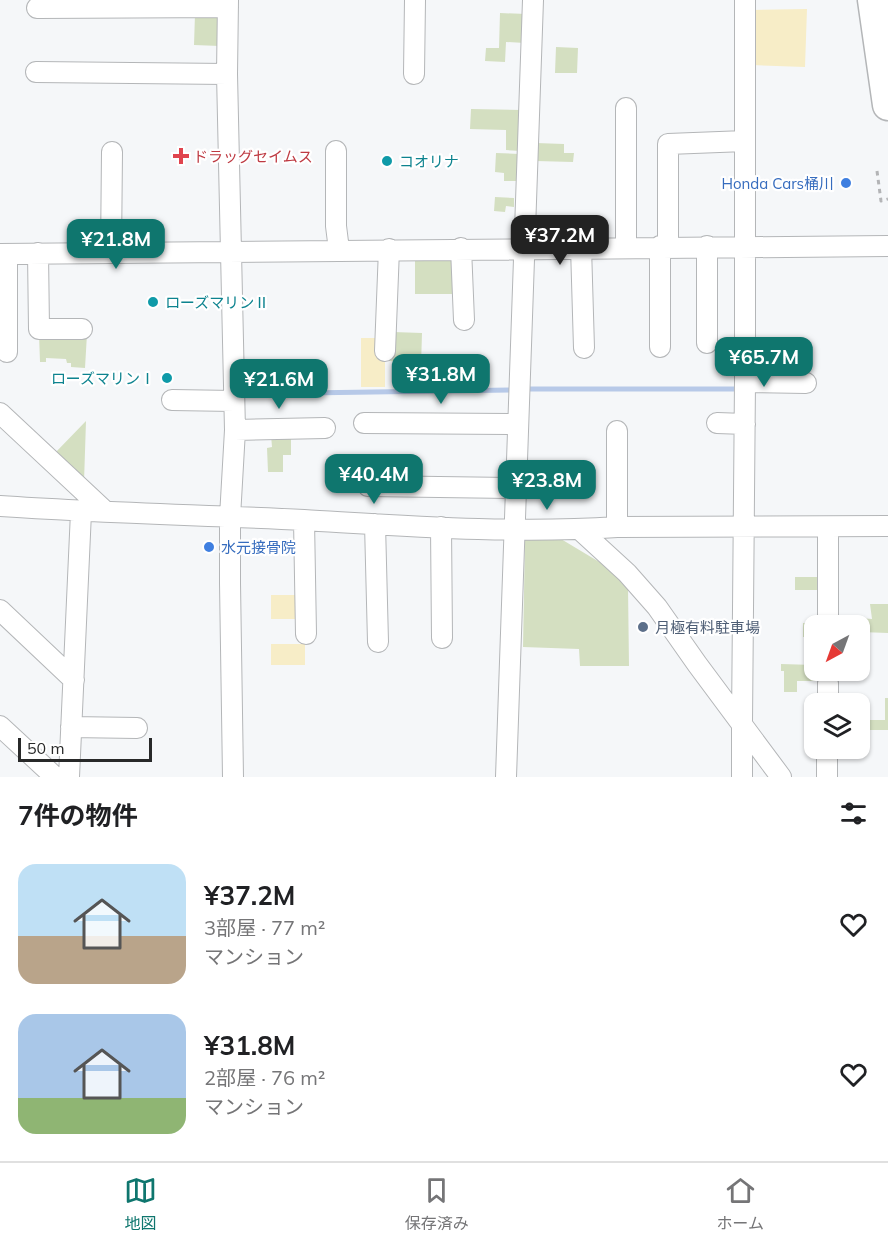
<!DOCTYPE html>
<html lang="ja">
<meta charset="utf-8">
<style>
:root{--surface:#fff;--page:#f6f6f6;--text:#202124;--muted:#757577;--line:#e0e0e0;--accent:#0f766e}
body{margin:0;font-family:Mulish,"Noto Sans JP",sans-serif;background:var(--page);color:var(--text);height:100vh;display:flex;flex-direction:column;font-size:22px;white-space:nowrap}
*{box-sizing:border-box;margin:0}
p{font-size:20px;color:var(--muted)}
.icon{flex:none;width:33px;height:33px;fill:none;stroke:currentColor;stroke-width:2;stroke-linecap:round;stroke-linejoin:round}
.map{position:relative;height:777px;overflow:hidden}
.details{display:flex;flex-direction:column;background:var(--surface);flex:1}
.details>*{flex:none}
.needle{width:39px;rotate:221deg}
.fabs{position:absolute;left:804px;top:615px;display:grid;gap:12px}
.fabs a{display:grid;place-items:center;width:66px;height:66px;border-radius:12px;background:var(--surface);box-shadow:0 2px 4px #0004;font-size:30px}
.scale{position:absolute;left:18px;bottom:15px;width:134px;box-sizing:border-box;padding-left:6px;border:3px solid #282929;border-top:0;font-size:16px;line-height:21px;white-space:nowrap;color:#282929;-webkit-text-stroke:4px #fff;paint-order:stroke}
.price{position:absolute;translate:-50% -51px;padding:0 14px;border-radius:12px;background:var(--accent);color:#fff;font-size:20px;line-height:39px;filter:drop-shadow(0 2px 3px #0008)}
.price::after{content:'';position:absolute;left:50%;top:36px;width:18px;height:14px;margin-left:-9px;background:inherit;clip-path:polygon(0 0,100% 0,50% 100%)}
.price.selected{background:#222;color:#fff}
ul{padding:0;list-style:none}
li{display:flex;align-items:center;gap:18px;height:150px;padding:0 18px}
li span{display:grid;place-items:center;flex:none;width:168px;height:120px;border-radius:18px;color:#555}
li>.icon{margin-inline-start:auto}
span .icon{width:72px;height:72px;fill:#fffc;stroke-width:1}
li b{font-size:26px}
h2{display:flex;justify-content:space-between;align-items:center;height:72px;padding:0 18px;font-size:26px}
.tabs{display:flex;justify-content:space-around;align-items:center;height:84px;border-top:2px solid var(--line);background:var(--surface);font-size:16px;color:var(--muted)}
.tabs a{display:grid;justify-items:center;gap:3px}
.tabs .selected{color:var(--accent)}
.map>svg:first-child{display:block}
</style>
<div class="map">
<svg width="888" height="777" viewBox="0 0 888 777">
<rect width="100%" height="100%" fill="#f5f7f9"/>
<path fill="#d4dfc1" d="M500 13 526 14 525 43 506 42 505 62 485 61 486 48H499Z
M195 14 221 15 220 46 194 45Z
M556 47 578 48 577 73H555Z
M471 109 522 110 521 151 506 150V130L470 129Z
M536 143 564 144V153H574L573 162 536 161Z
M496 153 519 154 518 181H504V173L495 172Z
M495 197 514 198V207L506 206 505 212 494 211Z
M451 259 455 264 456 294H415V260Z
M393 332 422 333 421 366H413V362L388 361V346Z
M39 334H87L85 368 71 367V363H67L66 359 46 358V362H40Z
M86 421 84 482 54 454Z
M291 434V455H283V472H268L267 448 272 447 271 435Z
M525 538 561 539 611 569 628 587 629 666H580L579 649 523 647Z
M795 577H820L821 590H795Z
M870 604H888V633L861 632 860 618 872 619Z
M803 623H822L827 625 814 626V637H803Z
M781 664 814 665V670L825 671V681H797V692H784V671H781Z
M885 698H888V730H860V720H885Z"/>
<path fill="#f7edc7" d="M807 9 805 67 752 65V10Z
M361 338H381L385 353V387H361Z
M271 595H297L298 619H271Z
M271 644H305V665H271Z"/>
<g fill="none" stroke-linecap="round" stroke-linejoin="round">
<path stroke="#b7c9e8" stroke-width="5" d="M526 389H737
M244 394 511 390"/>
<g stroke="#b4b6b8" stroke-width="22">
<path id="minor" d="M228 0 227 74 235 430 230 517V583L233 777
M37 8 228 7
M36 72 227 74
M414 74 415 0
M626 108V247
M336 151V226L339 250
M660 246V347
M668 246V144L745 141
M581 247 584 348
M461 248 464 320
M111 251 112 152
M38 253 39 329H82
M0 254C296 250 592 246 888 246
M707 343V246
M385 351 389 249
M7 352V254
M745 382 806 383
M172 400 234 401
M0 413 106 512
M364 423 518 424
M717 423 745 424
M235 430 325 428
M368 486 515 488
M0 506C101 513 202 515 304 520 408 526 512 534 617 527L888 526
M304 520 306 634
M375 524 378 642
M441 527 442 638
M617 527V431
M579 529 627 573 657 607 697 664 781 777
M0 610 74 680
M828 622V527
M828 704V683
M0 726 55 777
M71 727 137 728
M69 777 81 512
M506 777 533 0
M742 777V722L745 382V0
M827 777V748"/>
</g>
<g stroke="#b4b6b8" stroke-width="33">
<path id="highway" d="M873 0 888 105"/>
</g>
<path stroke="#b3b4b6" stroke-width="3" stroke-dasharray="4.5 4.5" stroke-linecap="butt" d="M877 171 881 201 888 199"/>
<use href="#minor" stroke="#fff" stroke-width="20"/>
<use href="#highway" stroke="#fff" stroke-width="30"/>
</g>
<path fill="#e0444e" stroke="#fff" stroke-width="2" d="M178 147h6v6h6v6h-6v6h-6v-6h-6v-6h6z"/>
<g fill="#0f9aa8" stroke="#fff" stroke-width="2">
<circle cx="387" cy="161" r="6"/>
<circle cx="153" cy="302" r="6"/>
<circle cx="167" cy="378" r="6"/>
</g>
<g fill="#3f7fe0" stroke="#fff" stroke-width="2">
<circle cx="846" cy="183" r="6"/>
<circle cx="209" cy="547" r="6"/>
</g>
<circle fill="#5c6f8a" stroke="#fff" stroke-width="2" cx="643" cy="627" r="6"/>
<g text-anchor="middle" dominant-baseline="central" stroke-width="4.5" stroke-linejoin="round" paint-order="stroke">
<g font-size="15" fill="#be3a42" stroke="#fff" text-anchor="start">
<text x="193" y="156">ドラッグセイムス</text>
</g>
<g font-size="15" fill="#0d838f" stroke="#fff" text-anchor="start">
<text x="399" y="161">コオリナ</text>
<text x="165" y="302">ローズマリンⅡ</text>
<text x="155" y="378" text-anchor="end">ローズマリンⅠ</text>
</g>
<g font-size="15" fill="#366cbe" stroke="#fff" text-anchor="end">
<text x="834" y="183">Honda Cars桶川</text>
<text x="221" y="547" text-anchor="start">水元接骨院</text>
</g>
<g font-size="15" fill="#4e5e75" stroke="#fff" text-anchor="start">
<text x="655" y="627">月極有料駐車場</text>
</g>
</g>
</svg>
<div class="fabs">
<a><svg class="needle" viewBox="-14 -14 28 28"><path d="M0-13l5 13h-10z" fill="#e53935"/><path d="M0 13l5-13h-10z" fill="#757577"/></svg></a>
<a><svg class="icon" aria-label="layers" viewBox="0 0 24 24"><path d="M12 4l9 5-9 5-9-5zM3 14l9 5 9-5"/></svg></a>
</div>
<div class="scale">50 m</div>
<b class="price selected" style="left:560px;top:266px">¥37.2M</b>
<b class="price" style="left:116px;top:270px">¥21.8M</b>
<b class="price" style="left:764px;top:388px">¥65.7M</b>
<b class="price" style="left:441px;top:405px">¥31.8M</b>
<b class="price" style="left:279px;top:410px">¥21.6M</b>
<b class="price" style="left:374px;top:505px">¥40.4M</b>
<b class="price" style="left:547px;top:511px">¥23.8M</b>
</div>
<section class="details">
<h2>7件の物件<svg class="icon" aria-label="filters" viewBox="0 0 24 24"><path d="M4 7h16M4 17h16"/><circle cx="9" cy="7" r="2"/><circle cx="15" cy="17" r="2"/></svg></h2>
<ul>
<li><span style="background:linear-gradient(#bfe0f5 60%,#b9a48a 0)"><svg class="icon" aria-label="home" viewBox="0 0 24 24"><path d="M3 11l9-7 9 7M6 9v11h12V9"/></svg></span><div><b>¥37.2M</b><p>3部屋 · 77 m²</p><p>マンション</p></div><svg class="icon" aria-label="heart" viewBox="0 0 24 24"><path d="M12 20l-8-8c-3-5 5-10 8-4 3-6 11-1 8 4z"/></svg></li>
<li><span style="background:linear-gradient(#a9c7e8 70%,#8fb573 0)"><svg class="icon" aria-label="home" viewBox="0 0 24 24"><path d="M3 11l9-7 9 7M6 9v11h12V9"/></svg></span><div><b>¥31.8M</b><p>2部屋 · 76 m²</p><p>マンション</p></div><svg class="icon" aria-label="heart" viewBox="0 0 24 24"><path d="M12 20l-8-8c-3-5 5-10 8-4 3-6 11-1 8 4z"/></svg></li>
</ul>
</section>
<nav class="tabs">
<a class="selected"><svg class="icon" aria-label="map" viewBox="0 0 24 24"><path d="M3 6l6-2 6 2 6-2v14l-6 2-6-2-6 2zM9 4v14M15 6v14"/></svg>地図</a>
<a><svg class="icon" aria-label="saved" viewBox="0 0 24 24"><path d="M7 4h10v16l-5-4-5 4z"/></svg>保存済み</a>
<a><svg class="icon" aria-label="home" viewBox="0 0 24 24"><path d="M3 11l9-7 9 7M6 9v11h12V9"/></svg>ホーム</a>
</nav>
